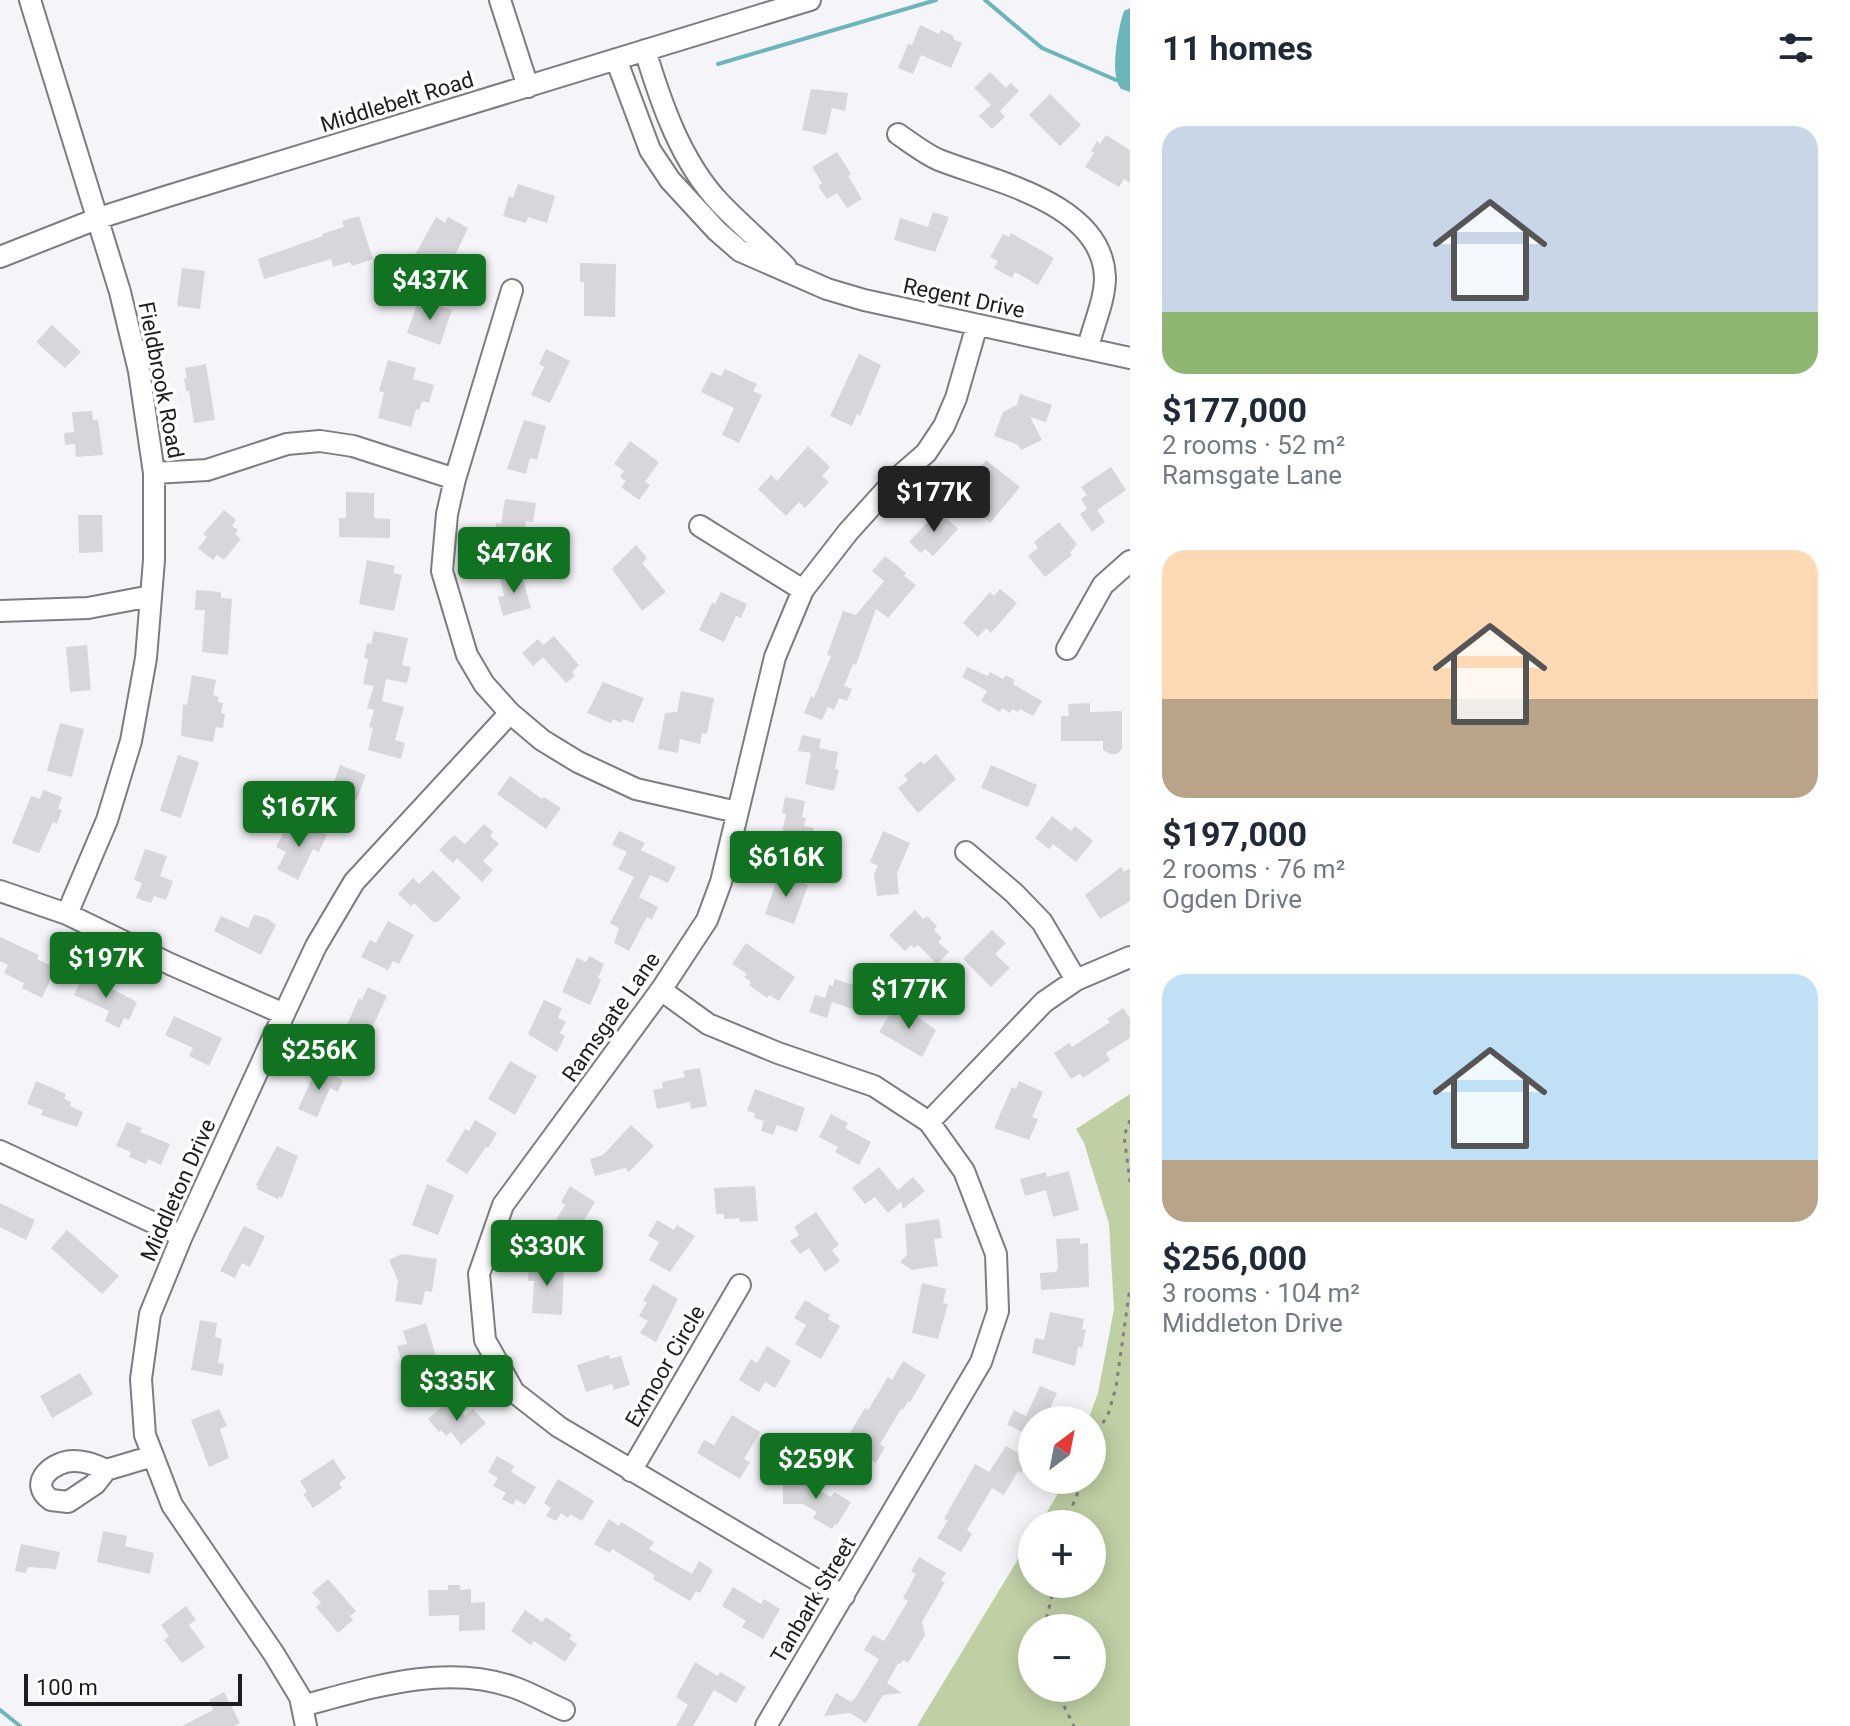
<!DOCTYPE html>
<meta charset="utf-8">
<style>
:root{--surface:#fff;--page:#f6f6f7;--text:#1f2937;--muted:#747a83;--accent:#117221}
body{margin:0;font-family:Roboto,sans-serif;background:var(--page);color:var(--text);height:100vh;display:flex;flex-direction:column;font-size:30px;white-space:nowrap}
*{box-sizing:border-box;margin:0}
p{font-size:26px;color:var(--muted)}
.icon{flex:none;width:44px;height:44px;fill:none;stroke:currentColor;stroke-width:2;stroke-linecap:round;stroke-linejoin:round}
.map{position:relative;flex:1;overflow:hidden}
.details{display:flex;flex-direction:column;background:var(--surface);width:720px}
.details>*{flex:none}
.needle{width:52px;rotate:32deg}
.buttons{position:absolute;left:1018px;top:1406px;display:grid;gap:16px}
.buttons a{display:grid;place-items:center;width:88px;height:88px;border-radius:50%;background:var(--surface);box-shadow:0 4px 20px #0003;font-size:40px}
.scale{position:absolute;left:24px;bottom:20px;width:218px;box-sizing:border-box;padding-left:8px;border:4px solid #1d1d1f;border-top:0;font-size:22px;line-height:28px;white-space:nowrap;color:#1d1d1f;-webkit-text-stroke:6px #fff;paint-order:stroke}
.price{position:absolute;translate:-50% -68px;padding:0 18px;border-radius:8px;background:var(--accent);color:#fff;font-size:26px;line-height:52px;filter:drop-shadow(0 2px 4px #0008)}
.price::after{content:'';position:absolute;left:50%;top:48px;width:24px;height:18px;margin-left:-12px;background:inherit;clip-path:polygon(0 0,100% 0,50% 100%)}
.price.active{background:#222;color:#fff}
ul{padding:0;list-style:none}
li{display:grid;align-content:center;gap:16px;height:424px;padding:0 32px}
li span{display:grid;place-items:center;height:248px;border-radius:24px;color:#555}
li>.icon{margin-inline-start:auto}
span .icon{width:144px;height:144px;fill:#fffc;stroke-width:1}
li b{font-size:34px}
h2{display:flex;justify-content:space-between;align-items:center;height:96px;padding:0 32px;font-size:34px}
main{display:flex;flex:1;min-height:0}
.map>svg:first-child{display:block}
</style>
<main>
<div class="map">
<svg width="1130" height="1726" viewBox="0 0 1130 1726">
<rect width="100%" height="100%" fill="#f5f5f9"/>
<path fill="#c0d0a4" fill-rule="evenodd" d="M1130 1094V1726H917L1032 1536V1584H1092V1524H1040L1066 1480H1092V1420H1088L1098 1393 1114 1309 1109 1224 1084 1143 1076 1129ZM1032 1628H1092V1688H1032Z"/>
<path fill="#6bb6bb" d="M1130 8V92L1121 89C1109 75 1118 28 1124 11Z"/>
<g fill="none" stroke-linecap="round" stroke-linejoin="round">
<path stroke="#6bb6bb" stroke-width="4" d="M985 0 1042 48 1116 80
M718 64 936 0
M0 1710 20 1726"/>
</g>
<path fill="#d7d7db" d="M920 25 939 34 941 30 954 36 953 39 962 43 951 68 921 55 913 74 898 68 908 44 912 45Z
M990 72 1006 88 1011 83 1019 91 1000 111 1005 117 992 129 979 116 991 105 974 88Z
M811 89 848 93 845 111 832 108 826 135 802 130Z
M1050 94 1081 125 1060 146 1029 115Z
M1106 135 1130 150V183L1124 179 1119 187 1085 167 1094 153 1091 151 1097 141 1100 144Z
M837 152 851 174 848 176 862 199 847 208 837 193 827 199 818 186 822 183 812 167Z
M518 184 555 196 547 223 528 217 526 223 503 216 509 196 513 198Z
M933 212 949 217 935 252 894 240 900 218 928 227Z
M359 216 373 259 352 266 350 262 333 267 331 259 264 279 258 259 323 236 322 234 344 227 342 221Z
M436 217 445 223 448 217 468 228 447 272 442 269 438 277 411 262Z
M1011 233 1054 258 1038 285 1015 272 1012 278 994 268 998 261 990 257 1003 234 1009 237Z
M580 263 616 264 615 317 584 316V282H580Z
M182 268 205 271 200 309 177 306Z
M419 299 452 310 440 345 407 333Z
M52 325 81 352 65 368 36 342Z
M546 349 570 361 550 403 531 395 544 367 539 364Z
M859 354 881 365 860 416 857 414 852 426 830 416Z
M388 360 416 368 413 379 434 385 429 403 422 401 419 410 416 409 411 427 378 418 384 392 379 391Z
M206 364 215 420 194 423 189 391H186L184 378H187L185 368Z
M725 369 757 384 753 391 762 395 739 443 722 435 734 408 701 392 711 372 721 376Z
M1020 394 1052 405 1046 422 1030 417 1042 440 1021 450 1018 445 994 436 1003 412 1017 405Z
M92 411 93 420H98L103 455 76 457 75 444 65 445 64 433 74 432 72 412Z
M524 420 546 426 537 460 530 458 526 474 507 469Z
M630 441 659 462 645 482 650 485 639 500 621 487 626 481 620 477 624 471 614 464Z
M808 446 830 467 822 476 829 482 805 508 799 502 786 516 758 489 771 475 777 481Z
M986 460 1020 487 990 523 963 501 953 499 957 479 968 482Z
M1111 467 1126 490 1097 510 1105 522 1092 532 1080 514 1087 509 1081 499 1087 495 1081 487Z
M346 492 374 493V518L390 519V538L339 537V518H346Z
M505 499 536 503 533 522 526 521 522 545 494 541 496 523 501 524Z
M224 510 236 520 232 526 238 530 235 534 241 539 224 560 217 555 213 560 198 548 207 537 203 534Z
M936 513H941L958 529 933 556 925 549 921 553 909 542Z
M78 515H102L103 552 79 553Z
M1059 522 1077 544 1070 553 1072 555 1045 577 1028 556 1038 548 1034 542Z
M636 545 647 558 642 563 666 592 642 611 612 569Z
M885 556 906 573 904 576 916 585 888 618 876 609 856 665 853 664 844 686 852 689 847 701 839 698 834 710 828 707 822 720 804 713 811 696 814 698 831 656 827 655 843 611 856 615 884 581 872 571Z
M367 560 395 566 393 573 402 575 394 611 359 604Z
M521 572 531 608 503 616 498 597 504 596 500 578Z
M1000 589 1017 603 991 633 986 628 978 637 963 623 990 592 994 596Z
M196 590 221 592V598L232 599 228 655 202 652 205 610H195Z
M721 592 747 604 741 618 736 616 724 642 699 630 712 603 715 604Z
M374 631 408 638 402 665 411 667 407 683 386 679 382 701 404 707 395 740 405 743 401 759 368 750 373 728 369 727 374 710 367 708 374 686 363 684 368 659 364 658 367 643 371 644Z
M554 636 579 665 572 672 575 676 566 683 543 657 533 666 522 653 538 639 543 645Z
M87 645 91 690 70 692 66 647Z
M967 667 988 676 990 672 1003 679 1006 675 1015 680 1013 684 1042 701 1033 716 1020 709 1018 712 1012 709 1010 713 1002 708 1000 712 981 701 987 691 962 677Z
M192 675 216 680 213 695 219 697 218 702 223 703 221 713 225 714 223 728 216 727 213 742 181 736 183 704 187 705Z
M603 682 644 698 633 723 623 719 621 723 613 719 611 723 587 713Z
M681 691 714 698 707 734 702 733 700 744 680 739 678 753 658 749 665 713 677 712Z
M1090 703V712L1122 711V749L1117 754H1110L1103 750V741H1061V716H1069L1068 704Z
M60 723 84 729 72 777 47 771Z
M802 735 821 739 819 748 838 752 835 769 839 770 834 791 805 784 811 753 798 751Z
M936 754 956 779 918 813 898 788 908 780 904 775 921 761 924 764Z
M178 755 199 762 181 818 160 811Z
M340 765 366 775 356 801 352 800 347 814 332 809 335 802 328 799Z
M991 765 1037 785 1028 807 981 788Z
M510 776 542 799 544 797 561 808 546 829 497 794Z
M43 790 62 797 58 809 62 810 57 824 53 822 39 853 12 843 31 796 40 799Z
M785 797 805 801 802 817 806 818 804 826 814 828 809 854 779 848 786 814 782 813Z
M1052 816 1071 831 1075 826 1093 841 1076 862 1053 844 1049 849 1035 838Z
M300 822 327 835 319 852 313 849 298 880 277 869 286 852 276 847 284 831 294 836Z
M484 824 493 832 490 836 499 844 483 861 493 870 482 882 457 858 453 863 439 850 454 835 465 844Z
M619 831 645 843 641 850 676 867 668 883 650 875 639 897 658 907 652 920 647 917 629 951 614 943 619 928 610 923 634 877 618 869 627 852 612 845Z
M883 831 910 843 897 873 899 894 877 896 874 874 878 866 870 862Z
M145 849 167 856 160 876 173 881 166 900 154 896 151 903 136 898 142 883 134 880Z
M1121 867 1124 872 1130 868V901L1100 919 1085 895Z
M433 870 461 898 438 922H433L414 903 411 906 398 894 413 878 419 884Z
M779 874 808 885 794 924 765 914Z
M915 910 923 919 927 916 937 926 934 930 942 938 938 942 949 952 937 964 918 945 914 948 911 945 905 951 889 935Z
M254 915 266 918 276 925 261 955 214 931 221 916 248 928Z
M388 921 414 935 399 964 393 961 388 970 361 957 370 940 376 943Z
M992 930 1006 943 995 954 1010 968 991 987 963 959Z
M0 937 39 955 37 959 56 968 42 998 22 988 24 983 4 973 8 965 0 961Z
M746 943 795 977 779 1001 769 995 767 998 749 985 751 982 744 977 747 974 732 964Z
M589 956 604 964 598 978 601 980 590 1005 562 992 577 958 586 962Z
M84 974 137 1002 129 1020 124 1018 119 1028 105 1021 109 1011 74 995Z
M835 979 872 991 865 1013 832 1002 827 1018 809 1012 815 995 825 998 829 985 833 986Z
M368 987 387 996 372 1028 366 1026 360 1039 344 1031 359 998 362 1000Z
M544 1000 562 1008 558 1018 566 1022 560 1033 565 1036 557 1052 528 1034Z
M905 1008 936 1030 922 1057 879 1032 892 1011 900 1016Z
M1123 1008 1130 1018V1038L1106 1053 1110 1060 1083 1078 1080 1074 1071 1079 1054 1053 1069 1043 1072 1047 1110 1022 1107 1019Z
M174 1016 222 1038 209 1066 189 1056 193 1048 165 1035Z
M510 1061 537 1076 515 1115 488 1099Z
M317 1068 343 1080 338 1092 330 1088 317 1117 298 1109Z
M700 1068 707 1106 691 1109 690 1102 657 1109 653 1090 663 1088 662 1082 685 1077 683 1071Z
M36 1081 66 1094 64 1099 71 1102 70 1106 83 1112 77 1127 41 1115 43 1110 27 1104Z
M1019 1081 1043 1092 1032 1117 1038 1119 1029 1140 994 1128 1012 1087 1016 1089Z
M755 1089 805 1108 797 1132 777 1125 773 1135 761 1131 764 1121 754 1118 755 1113 747 1111Z
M831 1114 848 1123 845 1128 871 1142 859 1165 835 1152 838 1147 819 1137Z
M475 1120 497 1133 488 1148 486 1147 467 1174 446 1161 465 1129 469 1131Z
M127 1122 142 1128 140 1132 170 1144 161 1165 148 1159 146 1164 129 1157 131 1152 116 1146Z
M631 1125 654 1146 629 1172 625 1168 595 1176 590 1159 603 1155Z
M277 1146 298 1156 282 1198 279 1196 278 1199 257 1189 258 1186 256 1185Z
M879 1167 898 1190 913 1177 925 1191 903 1209 901 1202 888 1213 875 1197 865 1204 852 1188Z
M1069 1171 1079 1210 1053 1217 1046 1190 1025 1196 1020 1179 1046 1172 1047 1177Z
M427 1184 454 1195 438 1235 412 1225Z
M570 1186 595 1202 570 1243 550 1230 565 1205 561 1202Z
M755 1186 758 1221 740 1222 739 1218 724 1219V1214H716L714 1188Z
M0 1203 35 1220 26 1240 0 1227Z
M816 1212 839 1245 832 1250 840 1261 825 1272 809 1248 800 1254 790 1241 799 1235 794 1227Z
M939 1219 942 1238 934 1239 938 1266 912 1270 900 1262 907 1255 905 1224Z
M657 1220 674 1230 677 1225 695 1236 670 1272 649 1260 659 1242 648 1236Z
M244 1226 265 1236 250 1267 242 1263 235 1278 220 1271Z
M67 1230 119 1276 102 1294 51 1248Z
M1080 1238V1244L1088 1243 1089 1287 1041 1290 1040 1273 1056 1272 1058 1267 1056 1239Z
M402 1254 437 1259 432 1292 425 1291 422 1305 395 1301 398 1281 389 1260Z
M529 1262 564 1264 562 1315 532 1313 534 1281H528Z
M922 1283 946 1289 943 1303 948 1304 938 1339 912 1333Z
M653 1284 678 1299 656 1342 640 1333 648 1321 639 1316 647 1302 643 1301Z
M805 1300 830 1315 828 1319 840 1326 821 1359 795 1344 806 1325 794 1318Z
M1050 1312 1084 1319 1082 1329 1086 1330 1082 1348 1078 1347 1075 1366 1032 1353 1035 1338 1044 1340Z
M200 1320 217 1323 215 1337 222 1339 218 1363 224 1364 222 1376 191 1370Z
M426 1323 441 1373 414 1381 408 1361 402 1363 397 1346 407 1344 403 1331Z
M767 1346 791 1361 775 1388 765 1382 759 1392 739 1380 751 1359 757 1363Z
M609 1355 610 1359 621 1356 630 1385 614 1390 612 1384 586 1392 577 1365Z
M903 1361 926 1375 910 1402 908 1401 903 1410 901 1409 880 1444 885 1447 876 1463 843 1444 865 1408 868 1410 888 1377 892 1380Z
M80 1373 93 1394 52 1418 40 1396Z
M1040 1386 1057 1393 1051 1406 1054 1408 1049 1420H1032V1436L1007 1425 1014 1410 1026 1416Z
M448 1402 457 1412 460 1410 465 1416 473 1409 486 1423 461 1445 451 1432 446 1436 441 1430 439 1432 428 1419Z
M219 1409 227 1426 220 1429 229 1458 209 1467 191 1420Z
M732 1415 760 1432 744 1459 750 1462 740 1479 697 1453 704 1440 714 1445Z
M1006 1446 1029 1459 1021 1473 1018 1471 1004 1495 992 1488 967 1530 972 1534 961 1552 937 1538 948 1520 944 1519 975 1464 989 1472Z
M497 1456 514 1466 511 1472 536 1487 525 1505 516 1499 513 1505 502 1499 506 1493 493 1486 498 1478 488 1472Z
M333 1459 346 1478 339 1483 342 1488 313 1508 303 1494 307 1492 300 1481Z
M795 1478H810V1485L831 1497 834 1492 851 1502 837 1525 835 1524 832 1529 813 1518 817 1512 803 1504H783V1482L795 1483Z
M558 1479 594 1501 582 1521 570 1514 568 1518 561 1513 556 1521 546 1516 551 1508 544 1503Z
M609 1519 619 1526 621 1522 654 1542 649 1549 692 1574 699 1561 713 1570 700 1593 696 1591 690 1601 653 1579 655 1575 612 1549 610 1553 594 1544Z
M103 1531 127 1536 125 1546 154 1553 150 1574 97 1562Z
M21 1544 60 1552 56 1569 28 1567 26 1573 15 1571Z
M919 1557 946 1573 941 1580 945 1582 922 1622 925 1635 908 1663 903 1660 900 1664 898 1663 887 1683 902 1693 883 1695 866 1723 850 1713 824 1716 836 1693 851 1702 856 1697 879 1659 864 1650 873 1635 884 1641 908 1601 903 1598 916 1574 911 1571Z
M328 1579 356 1611 350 1616 353 1620 338 1633 316 1607 321 1602 312 1593Z
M448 1585H460V1590L471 1589V1603L485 1602V1630L459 1631V1615L429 1616 428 1590H448Z
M733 1587 761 1604 764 1599 780 1609 763 1639 742 1627 746 1621 722 1606Z
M186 1606 196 1620 189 1625 205 1647 182 1663 164 1640 169 1636 161 1625Z
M525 1610 542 1622 546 1617 572 1635 569 1639 577 1644 565 1662 534 1641 531 1645 511 1631Z
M695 1662 718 1676 720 1672 746 1687 736 1703 714 1690 693 1726H676L688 1705 676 1697Z
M224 1692 240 1723 234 1726H182L213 1710 209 1700Z"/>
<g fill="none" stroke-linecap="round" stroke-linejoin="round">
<g stroke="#7d7d81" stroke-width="24">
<path id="minor" d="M30 0 120 292 139 371 154 473V560L146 658 131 741 107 820 67 914
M500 0 528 87
M645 50C661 103 681 162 720 203 741 225 765 245 786 267
M616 59 650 150 670 180 717 231 740 251 827 289 864 300 1130 358
M898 134C911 143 925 154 939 160 995 182 1102 203 1105 277 1105 301 1093 325 1088 348
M0 257 99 218 168 196 810 0
M512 290 455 479 447 514 442 571 467 655 484 684 510 713 542 740 578 762 636 789 737 812
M154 473 207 470 287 444 320 441 353 446 455 479
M700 526 803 590
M0 611 88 608 151 596
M1067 649 1103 585 1130 561
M966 852 1014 893 1042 922 1076 980
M0 891 67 914 170 964 284 1014
M661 990 708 1024 778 1053 874 1086 929 1122 964 1171 996 1254 998 1311 981 1362 766 1726
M929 1122 1044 1002 1076 980 1130 957
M0 1151 182 1236
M106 1470 95 1484 68 1502 51 1500C26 1483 54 1460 75 1461 86 1461 96 1465 106 1470L153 1456
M631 1471 740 1285
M844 1596 559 1427 514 1392 485 1340 479 1274 503 1205 661 990 707 920 721 882 775 657 803 590 848 532 895 480 926 453 944 426 956 398 977 325
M302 1706C370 1688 444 1663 513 1687 531 1693 547 1703 564 1710
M306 1726 300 1697 274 1654 172 1505 145 1435 141 1379 150 1314 182 1236 284 1014 316 946 354 882 510 713"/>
</g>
<path stroke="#808083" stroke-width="3" stroke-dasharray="4 6" stroke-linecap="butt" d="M1130 1120 1124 1136 1130 1182
M1092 1440 1108 1415 1116 1387 1130 1287
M1065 1524 1083 1480
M1044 1628 1055 1584
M1055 1688 1074 1726"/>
<use href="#minor" stroke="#fff" stroke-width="20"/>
</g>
<g text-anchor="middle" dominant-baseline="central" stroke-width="7" stroke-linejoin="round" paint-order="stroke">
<g font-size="22" fill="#1d1d1f" stroke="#fff">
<text transform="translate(397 102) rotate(-17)">Middlebelt Road</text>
<text transform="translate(964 298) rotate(12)">Regent Drive</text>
<text transform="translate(161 380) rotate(79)">Fieldbrook Road</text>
<text transform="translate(611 1017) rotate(-55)">Ramsgate Lane</text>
<text transform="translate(178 1190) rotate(-66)">Middleton Drive</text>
<text transform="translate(665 1366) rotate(-60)">Exmoor Circle</text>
<text transform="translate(813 1600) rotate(-59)">Tanbark Street</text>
</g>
</g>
</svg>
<div class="buttons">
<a><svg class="needle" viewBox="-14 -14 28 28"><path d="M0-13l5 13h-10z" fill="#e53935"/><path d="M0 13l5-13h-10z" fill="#747a83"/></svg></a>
<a>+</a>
<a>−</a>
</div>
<div class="scale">100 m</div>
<b class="price" style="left:430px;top:322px">$437K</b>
<b class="price active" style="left:934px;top:534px">$177K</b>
<b class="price" style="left:514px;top:595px">$476K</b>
<b class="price" style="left:299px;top:849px">$167K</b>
<b class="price" style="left:786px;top:899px">$616K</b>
<b class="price" style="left:106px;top:1000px">$197K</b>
<b class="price" style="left:909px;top:1031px">$177K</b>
<b class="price" style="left:319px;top:1092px">$256K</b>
<b class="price" style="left:547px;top:1288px">$330K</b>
<b class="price" style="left:457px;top:1423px">$335K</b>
<b class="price" style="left:816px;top:1501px">$259K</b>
</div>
<section class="details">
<h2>11 homes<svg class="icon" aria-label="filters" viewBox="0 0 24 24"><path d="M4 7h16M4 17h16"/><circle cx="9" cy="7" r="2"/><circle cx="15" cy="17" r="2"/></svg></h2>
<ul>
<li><span style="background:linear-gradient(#c9d6e8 75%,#8fb573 0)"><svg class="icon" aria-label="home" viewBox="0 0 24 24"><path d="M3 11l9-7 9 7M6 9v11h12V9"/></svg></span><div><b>$177,000</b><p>2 rooms · 52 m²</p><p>Ramsgate Lane</p></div></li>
<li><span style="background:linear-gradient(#ffd9b3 60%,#b9a48a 0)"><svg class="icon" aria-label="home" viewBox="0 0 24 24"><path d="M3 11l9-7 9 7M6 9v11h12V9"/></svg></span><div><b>$197,000</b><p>2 rooms · 76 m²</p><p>Ogden Drive</p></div></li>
<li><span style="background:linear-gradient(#bfe0f5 75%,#b9a48a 0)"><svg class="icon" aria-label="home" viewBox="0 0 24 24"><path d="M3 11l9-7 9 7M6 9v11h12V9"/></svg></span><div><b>$256,000</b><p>3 rooms · 104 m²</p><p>Middleton Drive</p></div></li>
</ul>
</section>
</main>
